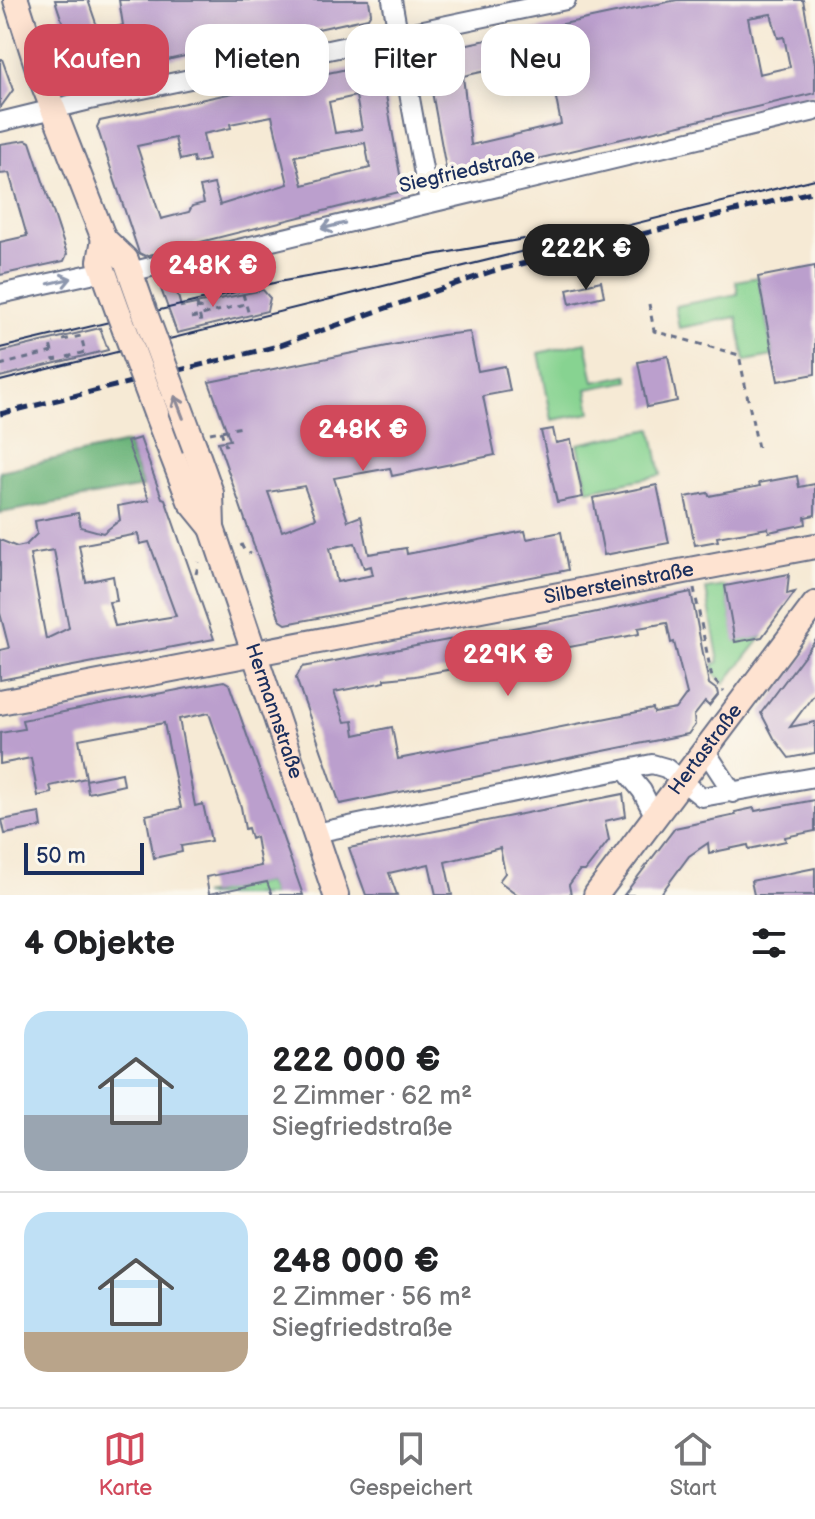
<!DOCTYPE html>
<html lang="de">
<meta charset="utf-8">
<style>
:root{--surface:#fff;--page:#f6f6f6;--text:#202124;--muted:#757577;--line:#e0e0e0;--accent:#d1495b}
body{margin:0;font-family:"Balsamiq Sans",sans-serif;background:var(--page);color:var(--text);height:100vh;display:flex;flex-direction:column;font-size:30px;white-space:nowrap}
*{box-sizing:border-box;margin:0}
p{font-size:26px;color:var(--muted)}
.icon{flex:none;width:44px;height:44px;fill:none;stroke:currentColor;stroke-width:2;stroke-linecap:round;stroke-linejoin:round}
.map{position:relative;height:895px;overflow:hidden}
.details{display:flex;flex-direction:column;background:var(--surface);flex:1}
.details>*{flex:none}
.guide{position:absolute;left:24px;top:24px;width:768px;height:72px;display:flex;gap:16px}
.scale{position:absolute;left:24px;bottom:20px;width:120px;box-sizing:border-box;padding-left:8px;border:4px solid #1b2f5e;border-top:0;font-size:22px;line-height:28px;white-space:nowrap;color:#1b2f5e;-webkit-text-stroke:6px #fbf7ec;paint-order:stroke}
.price{position:absolute;translate:-50% -68px;padding:0 18px;border-radius:28px;background:var(--accent);color:#fff;font-size:26px;line-height:52px;filter:drop-shadow(0 2px 4px #0008)}
.price::after{content:'';position:absolute;left:50%;top:48px;width:24px;height:18px;margin-left:-12px;background:inherit;clip-path:polygon(0 0,100% 0,50% 100%)}
.price.active{background:#222;color:#fff}
ul{padding:0;list-style:none}
li{display:flex;align-items:center;gap:24px;height:200px;padding:0 24px}
li+li{border-top:2px solid var(--line)}
li span{display:grid;place-items:center;flex:none;width:224px;height:160px;border-radius:24px;color:#555}
li>.icon{margin-inline-start:auto}
span .icon{width:96px;height:96px;fill:#fffc;stroke-width:1}
li b{font-size:34px}
h2{display:flex;justify-content:space-between;align-items:center;height:96px;padding:0 24px;font-size:34px}
.pill{padding:0 28px;border-radius:24px;background:var(--surface);box-shadow:0 4px 20px #0003;font-size:28px;line-height:72px}
.pill.active{background:var(--accent);color:#fff}
.tabs{display:flex;justify-content:space-around;align-items:center;height:112px;border-top:2px solid var(--line);background:var(--surface);font-size:22px;color:var(--muted)}
.tabs a{display:grid;justify-items:center;gap:4px}
.tabs .active{color:var(--accent)}
.map>svg:first-child{display:block}
</style>
<div class="map">
<svg width="815" height="895" viewBox="0 0 815 895">
<rect width="100%" height="100%" fill="#fbf7ec"/>
<filter id="ink" filterUnits="userSpaceOnUse"><feTurbulence type="fractalNoise" baseFrequency=".0125" numOctaves="2"/><feDisplacementMap in="SourceGraphic" scale="16" xChannelSelector="R" yChannelSelector="G"/><feConvolveMatrix kernelMatrix="1 2 1 2 8 2 1 2 1" color-interpolation-filters="sRGB"/></filter>
<filter id="wash" filterUnits="userSpaceOnUse"><feTurbulence type="fractalNoise" baseFrequency=".006" numOctaves="4" result="noise"/><feDisplacementMap in="SourceGraphic" scale="32" xChannelSelector="R" yChannelSelector="G"/><feGaussianBlur stdDeviation="1.8" result="paint"/><feColorMatrix in="noise" values="0 0 0 0 0 0 0 0 0 0 0 0 0 0 0 0 0 1.4 0 .05"/><feComposite in="paint" operator="in"/></filter>
<g filter="url(#wash)">
<rect width="100%" height="100%" fill="#f6ead5"/>
<path fill="#87d391" stroke="#518178" stroke-width="2" d="M758 277 773 356 745 361 737 317 679 328 675 306 738 294 736 281Z
M586 342 594 382 628 375 629 381 587 389 591 413 552 420 539 353Z
M652 429 661 475 588 490 578 444Z
M725 586 736 641 762 637 725 683 715 675 713 664 719 662 706 589Z
M267 882 272 895H202Z"/>
<path fill="#6db57b" stroke="#44726c" stroke-width="2" d="M127 443 143 487 0 513V471Z"/>
<g id="blocks">
<path fill="#bb9fcd" fill-rule="evenodd" d="M55 0H88L99 32 123 25 119 0H369L371 13 368 18 309 31 304 36 287 38 286 34 85 78 80 75Z
M677 0H803L815 64V93L448 180 425 53ZM771 14 778 38 784 37 790 67 759 74 748 18ZM536 60 542 90 554 88 561 124 471 145 463 76Z
M0 59H2L13 90 0 108Z
M380 62 403 191 145 256 139 253 97 127 100 121ZM356 96 362 129 335 133 329 102ZM272 116 288 184 220 205 214 184 200 187 204 203 192 206 189 212 161 219 137 146 175 138 180 160 193 157 194 163 208 160 203 134 231 128 230 124ZM365 143 370 168 303 185 295 156Z
M26 140 30 142 67 254 64 261 0 275V242L27 236 9 173 0 174V144Z
M815 266V374L778 381 758 277Z
M601 281 604 296 570 304 567 289Z
M175 285 181 307 263 290 270 298 267 311 177 333 161 289Z
M100 328 108 350 0 377V352Z
M470 332 478 371 505 366 510 391 483 396 495 455 392 476 390 468 334 478 348 521 361 516 369 554 406 548 407 554 525 531 527 539 561 532 568 570 286 624 280 620 218 442 230 440 209 382 442 335ZM304 486 316 518 282 531 268 492ZM355 543 364 568 371 566 373 575 337 582 330 548Z
M668 356 677 401 647 407 638 362Z
M553 429 556 443 571 440 583 497 557 502 541 431Z
M140 438 162 498 165 499 214 639 0 680V650L9 648 0 613V540L17 547 26 545 37 534 35 521 78 513 81 527 103 533 120 520 118 506 149 500 127 442ZM138 534 140 544 149 542 176 616 115 626 109 602 117 601 113 576 86 582 79 545ZM54 550 69 628 46 639 30 554Z
M797 476 799 487 815 484V515L805 517 806 524 769 532 768 528 717 537 718 541 695 545 685 497 708 493 709 496 760 486 759 483Z
M657 485 669 543 604 555 593 498Z
M789 574 787 594 795 592 762 637 735 642 725 586Z
M691 592 709 684 717 690 718 695 709 706 705 702 694 716 695 725 688 734 340 804 296 678 302 667 578 616ZM667 623 671 643 674 642 687 694 676 709 654 713 653 709 398 759 392 727 355 735 353 721 345 722 334 692 385 682V679L415 676 639 634 638 628Z
M815 641V693L790 727 815 722V753L789 758 774 738 761 713Z
M224 681 229 684 303 895H272L267 882 209 894 206 877 261 866 256 837 251 839 248 828 245 829 241 807 209 713 179 719 195 806 203 804 211 841 181 846 182 852 154 858 146 815 181 808 164 723 79 739 86 778 50 786 52 793 38 796 31 758 0 764V733L24 729 22 720Z
M122 773 124 785 88 793 86 780Z
M623 794 626 816 605 821 609 840 585 871H579L569 885 571 895H518L499 881 505 873 500 848 445 862 452 895H436L429 864 389 873 397 895H366L349 848Z
M815 800V831L785 837 786 841 749 849 748 845 709 853 708 843 689 856 660 895H624L675 828 736 815 735 812 754 808 755 811Z
M40 813 42 827 5 834 2 820Z
M815 868V895H754L751 881Z"/>
</g>
</g>
<g filter="url(#ink)">
<use href="#blocks" fill-opacity="0" stroke="#687088" stroke-width="2"/>
<g fill="none" stroke-linecap="round" stroke-linejoin="round">
<g stroke="#687088" stroke-width="22">
<path id="street" d="M392 0 429 202
M0 122 90 100 566 0
M130 272 208 253 230 251 815 111
M0 294 104 271
M705 750 733 793
M625 770 642 791 655 817
M315 833 652 764 666 768 702 797 815 777"/>
</g>
<g stroke="#687088" stroke-width="28">
<g id="secondary">
<path d="M16 0 41 78 104 239 126 260 143 308"/>
<path d="M104 239 100 261 119 314"/>
<path d="M156 413 190 501 212 528"/>
<path id="s1" d="M195 448 211 493 212 528 336 895"/>
<path id="s2" d="M0 702 815 546"/>
<path id="s3" d="M596 895 815 604"/>
</g>
</g>
<path stroke="#687088" stroke-width="3" stroke-dasharray="6 6" stroke-linecap="butt" d="M63 47 59 49 67 71
M243 294 249 315
M197 304 202 327
M649 304 654 331 739 355 759 453
M196 309 200 308 202 315 245 304
M191 318 200 316
M63 340 81 336 85 352 67 357
M52 352 50 344 54 343
M0 365 52 352 54 360 58 359
M221 431 226 446
M210 433 242 427
M241 544 244 550 251 554
M196 574 199 562
M694 588 712 678 724 691"/>
<use href="#street" stroke="#fff" stroke-width="18"/>
<use href="#secondary" stroke="#fee3d1" stroke-width="24"/>
<path stroke="#1b2f5e" stroke-width="2" d="M0 348 278 282 524 239
M0 381 815 179"/>
<path stroke="#1b2f5e" stroke-width="5" stroke-dasharray="12 6" stroke-linecap="butt" d="M0 414 274 347 493 271 815 191"/>
<g stroke="#687088" stroke-width="28" stroke-linecap="butt">
<path id="secondary-bridge" d="M143 308 195 448
M119 314 156 413"/>
</g>
<use href="#secondary-bridge" stroke="#fee3d1" stroke-width="24"/>
</g>
<defs><path id="oneway-shaft" d="M-6 0H5M1.5-3L5.5 0L1.5 3" fill="none" stroke-width="1.6" stroke-linecap="round" stroke-linejoin="round" transform="scale(2)"/></defs>
<g stroke="#8d97ae">
<use href="#oneway-shaft" transform="translate(333 226) rotate(166)"/>
<use href="#oneway-shaft" transform="translate(60 281) rotate(-13)"/>
</g>
<use stroke="#8c8998" href="#oneway-shaft" transform="translate(179 407) rotate(-111)"/>
</g>
<g text-anchor="middle" dominant-baseline="central" stroke-width="8" stroke-linejoin="round" paint-order="stroke">
<g font-size="20" fill="#1b2f5e" stroke="#fbf7ec">
<text transform="translate(467 171) rotate(-13)">Siegfriedstraße</text>
<text stroke="none"><textPath href="#s2" startOffset="630">Silbersteinstraße</textPath></text>
<text stroke="none"><textPath href="#s1" startOffset="276">Hermannstraße</textPath></text>
<text stroke="none"><textPath href="#s3" startOffset="182">Hertastraße</textPath></text>
</g>
</g>
</svg>
<div class="scale">50 m</div>
<b class="price active" style="left:586px;top:292px">222K €</b>
<b class="price" style="left:213px;top:309px">248K €</b>
<b class="price" style="left:363px;top:473px">248K €</b>
<b class="price" style="left:508px;top:698px">229K €</b>
<div class="guide">
<a class="pill active">Kaufen</a>
<a class="pill">Mieten</a>
<a class="pill">Filter</a>
<a class="pill">Neu</a>
</div>
</div>
<section class="details">
<h2>4 Objekte<svg class="icon" aria-label="filters" viewBox="0 0 24 24"><path d="M4 7h16M4 17h16"/><circle cx="9" cy="7" r="2"/><circle cx="15" cy="17" r="2"/></svg></h2>
<ul>
<li><span style="background:linear-gradient(#bfe0f5 65%,#9aa5b1 0)"><svg class="icon" aria-label="home" viewBox="0 0 24 24"><path d="M3 11l9-7 9 7M6 9v11h12V9"/></svg></span><div><b>222 000 €</b><p>2 Zimmer · 62 m²</p><p>Siegfriedstraße</p></div></li>
<li><span style="background:linear-gradient(#bfe0f5 75%,#b9a48a 0)"><svg class="icon" aria-label="home" viewBox="0 0 24 24"><path d="M3 11l9-7 9 7M6 9v11h12V9"/></svg></span><div><b>248 000 €</b><p>2 Zimmer · 56 m²</p><p>Siegfriedstraße</p></div></li>
</ul>
</section>
<nav class="tabs">
<a class="active"><svg class="icon" aria-label="map" viewBox="0 0 24 24"><path d="M3 6l6-2 6 2 6-2v14l-6 2-6-2-6 2zM9 4v14M15 6v14"/></svg>Karte</a>
<a><svg class="icon" aria-label="saved" viewBox="0 0 24 24"><path d="M7 4h10v16l-5-4-5 4z"/></svg>Gespeichert</a>
<a><svg class="icon" aria-label="home" viewBox="0 0 24 24"><path d="M3 11l9-7 9 7M6 9v11h12V9"/></svg>Start</a>
</nav>
